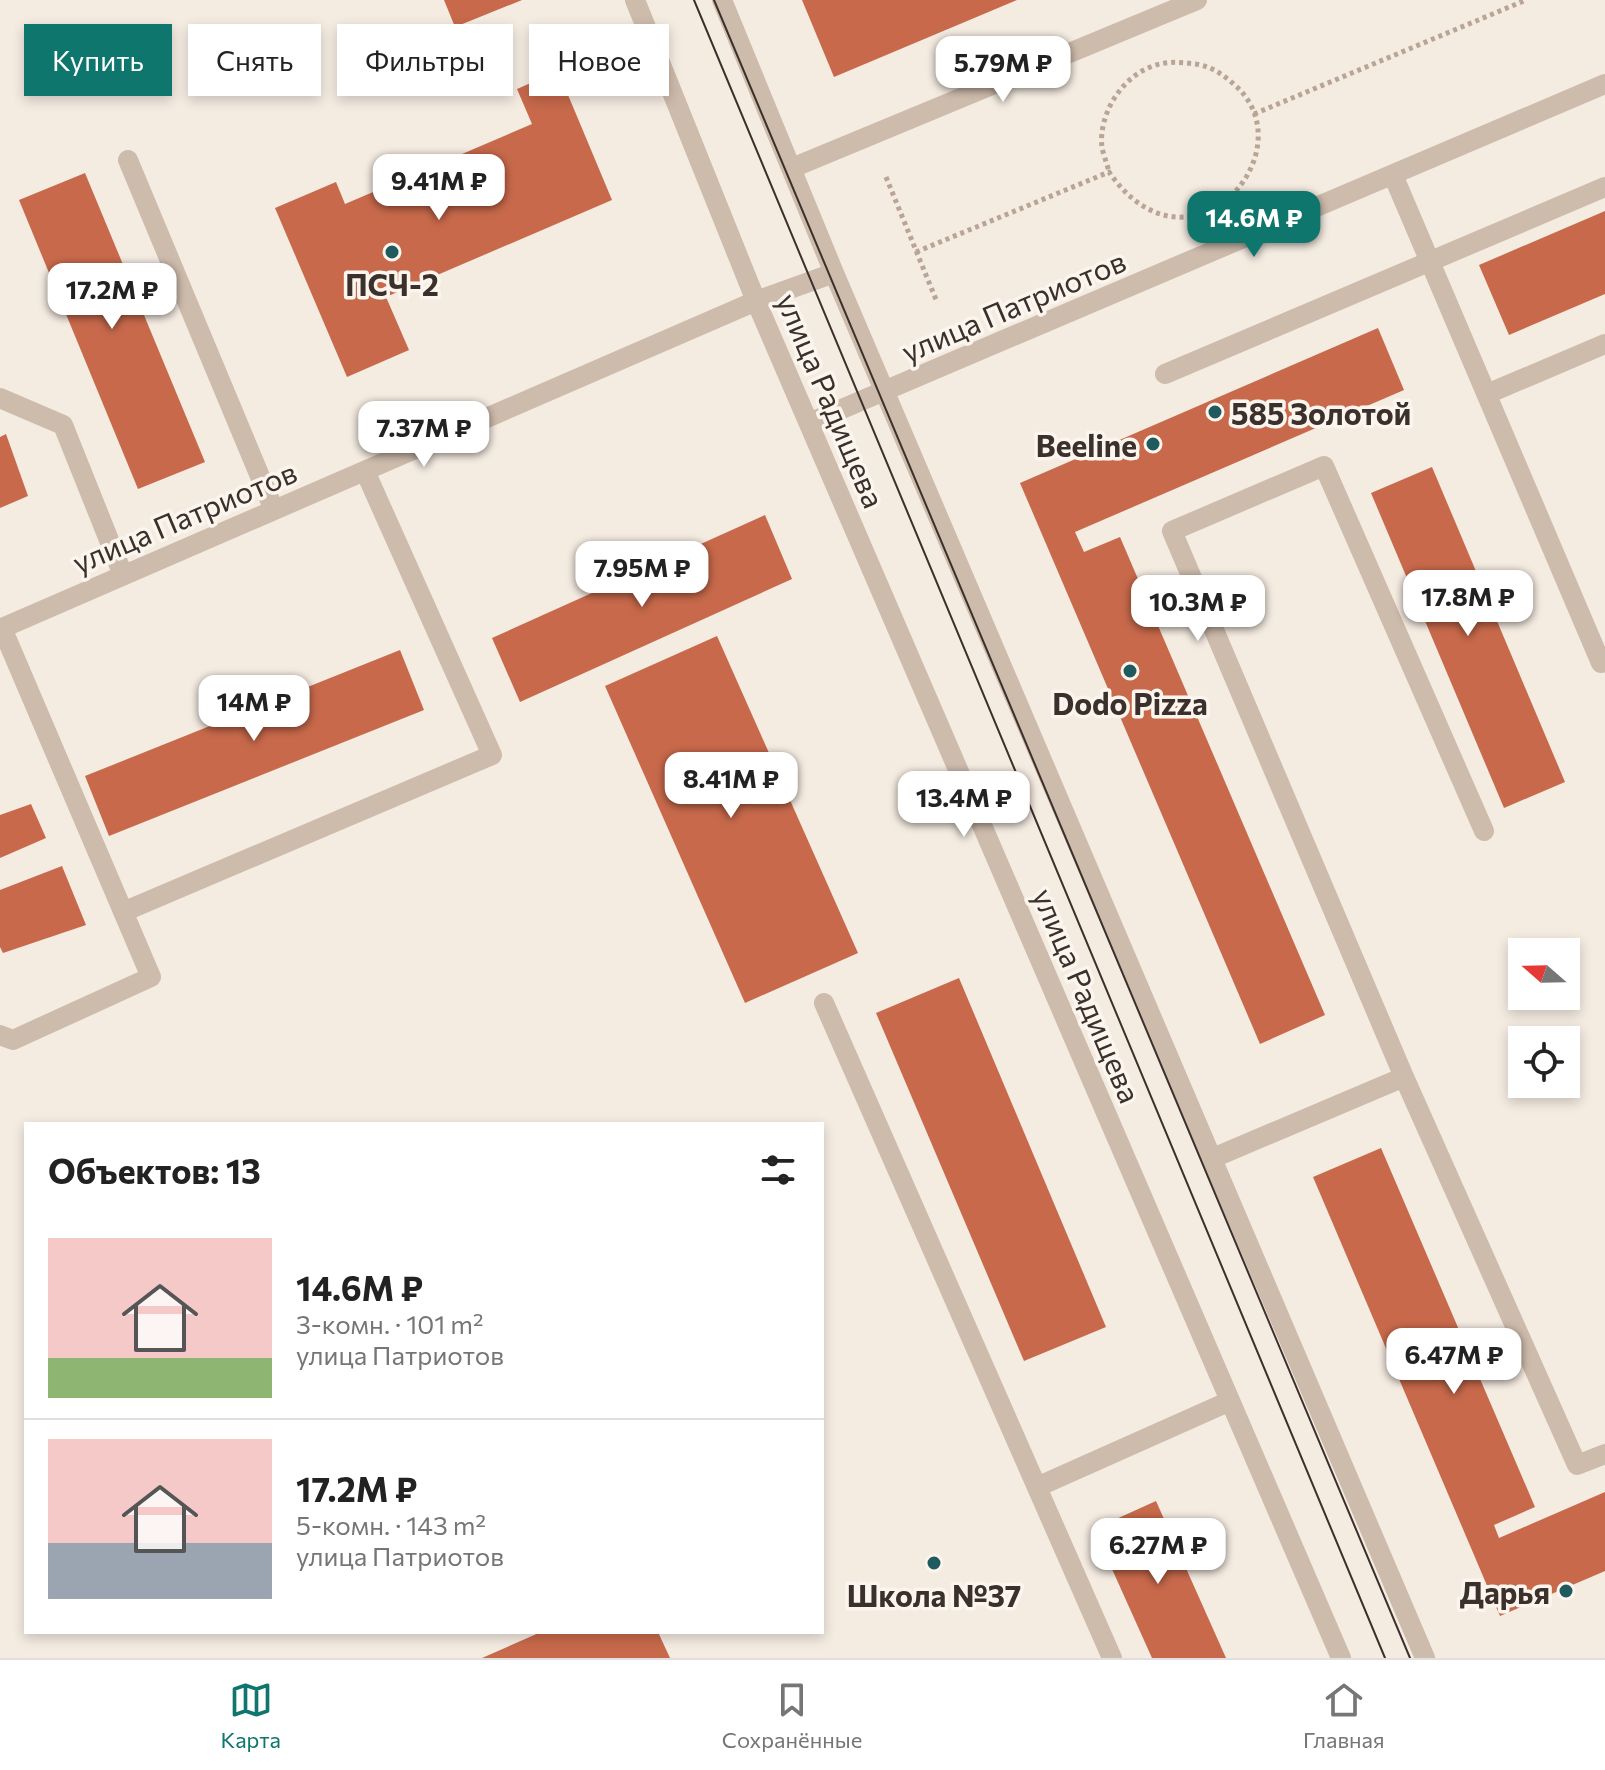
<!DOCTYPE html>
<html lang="ru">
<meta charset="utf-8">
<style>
:root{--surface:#fff;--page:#f2f2f2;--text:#222;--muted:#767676;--line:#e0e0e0;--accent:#0f766e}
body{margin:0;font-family:Commissioner,sans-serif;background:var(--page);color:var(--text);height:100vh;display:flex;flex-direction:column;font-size:30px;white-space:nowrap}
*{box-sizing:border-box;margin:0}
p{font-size:26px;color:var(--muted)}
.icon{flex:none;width:44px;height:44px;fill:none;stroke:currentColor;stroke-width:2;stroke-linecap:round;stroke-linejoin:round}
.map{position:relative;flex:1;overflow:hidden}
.details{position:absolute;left:24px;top:1122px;width:800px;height:512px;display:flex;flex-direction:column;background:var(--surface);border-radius:0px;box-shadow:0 4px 12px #0003}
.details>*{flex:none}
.guide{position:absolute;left:24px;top:24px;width:800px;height:72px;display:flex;gap:16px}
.needle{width:52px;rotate:290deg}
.tools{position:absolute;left:1508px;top:938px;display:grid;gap:16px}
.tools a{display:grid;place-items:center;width:72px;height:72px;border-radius:0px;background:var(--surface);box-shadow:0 4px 12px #0003;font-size:40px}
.price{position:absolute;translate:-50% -68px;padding:0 18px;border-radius:16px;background:#fff;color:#222;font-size:26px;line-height:52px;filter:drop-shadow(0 2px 4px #0008)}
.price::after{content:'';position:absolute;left:50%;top:48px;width:24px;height:18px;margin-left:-12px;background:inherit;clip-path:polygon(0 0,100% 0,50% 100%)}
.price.selected{background:var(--accent);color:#fff}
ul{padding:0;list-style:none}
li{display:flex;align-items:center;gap:24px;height:200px;padding:0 24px}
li+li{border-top:2px solid var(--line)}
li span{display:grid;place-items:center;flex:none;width:224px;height:160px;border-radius:0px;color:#555}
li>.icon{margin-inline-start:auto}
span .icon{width:96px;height:96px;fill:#fffc;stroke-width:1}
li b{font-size:34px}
h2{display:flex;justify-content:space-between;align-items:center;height:96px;padding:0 24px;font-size:34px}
.pill{padding:0 28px;border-radius:0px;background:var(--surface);box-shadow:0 4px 12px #0003;font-size:28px;line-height:72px}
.pill.selected{background:var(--accent);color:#fff}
.tab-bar{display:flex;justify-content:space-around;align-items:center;height:112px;border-top:2px solid var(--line);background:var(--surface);font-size:22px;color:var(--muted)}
.tab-bar a{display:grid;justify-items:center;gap:4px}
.tab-bar .selected{color:var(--accent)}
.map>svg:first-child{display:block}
</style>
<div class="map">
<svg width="1605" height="1658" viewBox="0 0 1605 1658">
<rect width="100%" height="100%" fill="#f4ebe1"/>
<path fill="#c8694b" d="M444 0H522L455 27Z
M802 0H1017L834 77Z
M558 71 612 200 386 297 409 350 347 377 275 208 336 182 345 204 532 124 517 89Z
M85 173 205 462 138 489 19 200Z
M1605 211V294L1509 335 1479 265Z
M1378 328 1404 390 1075 532 1084 552 1120 537 1325 1015 1260 1044 1020 483Z
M6 434 28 496 0 508V437Z
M1432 467 1565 782 1504 808 1371 493Z
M765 515 792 579 520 702 492 638Z
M717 636 858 953 745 1003 605 686Z
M400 650 424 710 109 836 85 776Z
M31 804 46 838 0 858V815Z
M62 866 86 925 3 953 0 947V890Z
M959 978 1106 1327 1024 1361 876 1013Z
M1381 1148 1535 1507 1494 1525 1499 1538 1605 1492V1571L1500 1616 1313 1177Z
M1156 1501 1226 1658H1152L1094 1529Z
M541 1632H658L670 1658H482Z"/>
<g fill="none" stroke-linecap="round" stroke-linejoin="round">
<path stroke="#b9a596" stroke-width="5" stroke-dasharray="4 4" stroke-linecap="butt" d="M1254 114 1526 0
M886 177 937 302
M916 252 1109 172C1188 287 1307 154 1237 87 1225 76 1212 66 1195 64 1181 62 1167 61 1153 66 1121 77 1098 115 1102 148 1104 156 1107 164 1109 172"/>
<path stroke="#cdbbac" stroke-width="20" d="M635 0 756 301 1341 1658
M722 0 834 273 1425 1658
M128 160 274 510
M792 168 1197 0
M1393 175 1601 663 1605 662
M1165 374 1605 187
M1487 394 1605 344
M0 398 63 425 123 575
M809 423 1605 84
M0 629 756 301 834 273
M1484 831 1324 466 1172 531 1404 1077 1577 1465 1605 1454
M123 912 492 755 365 471
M824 1003 1112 1658
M0 1035 13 1040 151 977 2 628
M1213 1158 1404 1077
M1037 1487 1230 1401"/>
<path stroke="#3b302b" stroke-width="2" d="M694 0 1385 1658
M714 0 1410 1658"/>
</g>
<g fill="#1f5a5e" stroke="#fbf5ee" stroke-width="3">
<circle cx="392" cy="252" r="8"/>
<circle cx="1215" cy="412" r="8"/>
<circle cx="1153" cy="444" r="8"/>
<circle cx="1130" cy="671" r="8"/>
<circle cx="934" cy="1563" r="8"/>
<circle cx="1566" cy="1591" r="8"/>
</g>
<g text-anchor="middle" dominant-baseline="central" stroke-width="7" stroke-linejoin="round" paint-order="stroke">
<g font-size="30" font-weight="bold" fill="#3b302b" stroke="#fbf5ee">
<text x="392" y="283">ПСЧ-2</text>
<text x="1231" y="412" text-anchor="start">585 Золотой</text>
<text x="1137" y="444" text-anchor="end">Beeline</text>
<text x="1130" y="702">Dodo Pizza</text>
<text x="1550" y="1591" text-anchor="end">Дарья</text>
<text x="934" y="1594">Школа №37</text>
</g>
<g font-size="30" fill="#3b302b" stroke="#fbf5ee">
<text transform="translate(1013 305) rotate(-23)">улица Патриотов</text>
<text transform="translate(832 400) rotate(67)">улица Радищева</text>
<text transform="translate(184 516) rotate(-23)">улица Патриотов</text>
<text transform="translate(1088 995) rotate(67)">улица Радищева</text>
</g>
</g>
</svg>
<div class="tools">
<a><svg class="needle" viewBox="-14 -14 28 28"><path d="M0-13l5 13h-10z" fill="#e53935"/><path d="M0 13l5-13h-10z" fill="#767676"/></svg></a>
<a><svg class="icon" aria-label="locate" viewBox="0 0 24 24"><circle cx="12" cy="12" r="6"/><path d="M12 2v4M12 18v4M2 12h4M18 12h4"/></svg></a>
</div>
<b class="price" style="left:1003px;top:104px">5.79M ₽</b>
<b class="price" style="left:439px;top:222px">9.41M ₽</b>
<b class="price selected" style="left:1254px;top:259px">14.6M ₽</b>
<b class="price" style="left:112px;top:331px">17.2M ₽</b>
<b class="price" style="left:424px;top:469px">7.37M ₽</b>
<b class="price" style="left:642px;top:609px">7.95M ₽</b>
<b class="price" style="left:1468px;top:638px">17.8M ₽</b>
<b class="price" style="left:1198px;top:643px">10.3M ₽</b>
<b class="price" style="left:254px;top:743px">14M ₽</b>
<b class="price" style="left:731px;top:820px">8.41M ₽</b>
<b class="price" style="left:964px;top:839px">13.4M ₽</b>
<b class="price" style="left:1454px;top:1396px">6.47M ₽</b>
<b class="price" style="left:1158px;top:1586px">6.27M ₽</b>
<div class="guide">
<a class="pill selected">Купить</a>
<a class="pill">Снять</a>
<a class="pill">Фильтры</a>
<a class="pill">Новое</a>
</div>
<section class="details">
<h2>Объектов: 13<svg class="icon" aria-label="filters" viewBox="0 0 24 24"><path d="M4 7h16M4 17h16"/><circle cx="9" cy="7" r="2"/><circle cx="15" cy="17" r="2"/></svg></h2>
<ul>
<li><span style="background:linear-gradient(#f6c9c9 75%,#8fb573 0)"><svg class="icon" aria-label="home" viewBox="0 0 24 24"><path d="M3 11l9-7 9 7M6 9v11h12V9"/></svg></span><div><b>14.6M ₽</b><p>3-комн. · 101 m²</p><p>улица Патриотов</p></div></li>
<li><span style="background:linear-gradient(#f6c9c9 65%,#9aa5b1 0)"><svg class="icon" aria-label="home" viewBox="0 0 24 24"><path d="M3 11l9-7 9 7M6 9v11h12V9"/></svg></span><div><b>17.2M ₽</b><p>5-комн. · 143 m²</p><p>улица Патриотов</p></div></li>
</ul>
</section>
</div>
<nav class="tab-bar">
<a class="selected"><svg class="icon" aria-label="map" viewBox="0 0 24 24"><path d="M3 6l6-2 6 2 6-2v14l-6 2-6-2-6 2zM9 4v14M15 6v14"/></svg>Карта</a>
<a><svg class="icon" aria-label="saved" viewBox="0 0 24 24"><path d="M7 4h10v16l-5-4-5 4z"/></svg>Сохранённые</a>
<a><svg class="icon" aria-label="home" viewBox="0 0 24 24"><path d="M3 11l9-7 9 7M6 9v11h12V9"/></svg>Главная</a>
</nav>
